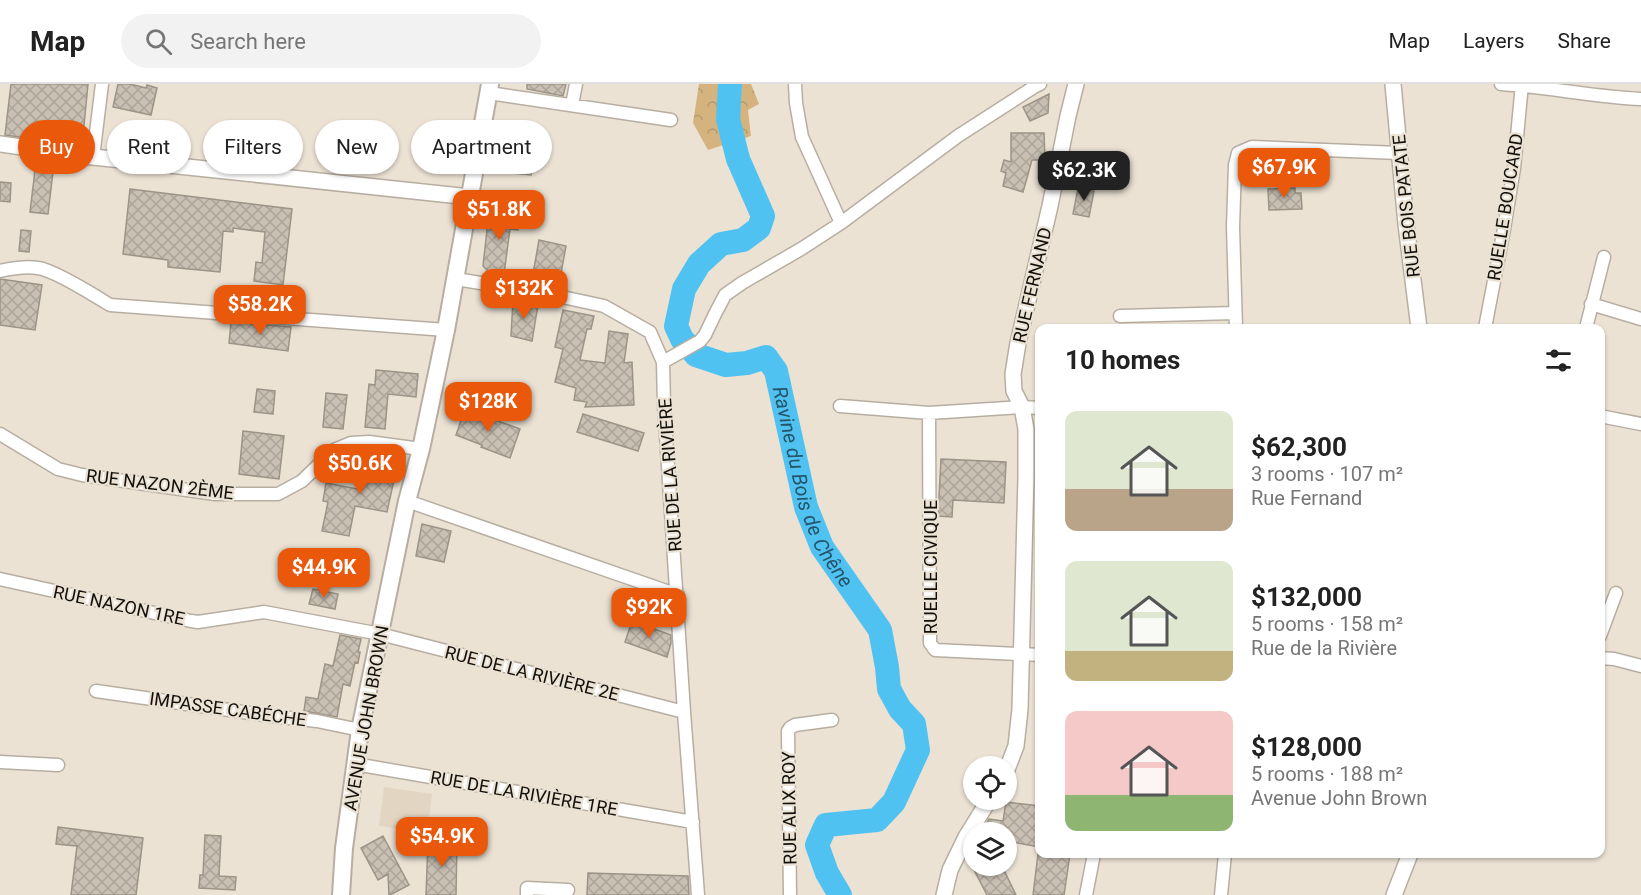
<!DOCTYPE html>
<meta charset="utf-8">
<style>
:root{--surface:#fff;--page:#f2f2f2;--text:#222;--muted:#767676;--line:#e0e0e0;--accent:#ea580c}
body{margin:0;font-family:Roboto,sans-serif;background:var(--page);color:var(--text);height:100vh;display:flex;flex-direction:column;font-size:22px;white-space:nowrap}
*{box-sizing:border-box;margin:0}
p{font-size:20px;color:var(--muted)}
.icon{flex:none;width:33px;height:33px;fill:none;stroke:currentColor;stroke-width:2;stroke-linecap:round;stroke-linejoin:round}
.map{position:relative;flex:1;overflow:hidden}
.sheet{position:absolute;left:1035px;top:240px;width:570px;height:534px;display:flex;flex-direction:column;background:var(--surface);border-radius:12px;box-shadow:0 2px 4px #0004}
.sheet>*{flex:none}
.top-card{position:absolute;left:18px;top:36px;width:570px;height:54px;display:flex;gap:12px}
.tools{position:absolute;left:963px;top:672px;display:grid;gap:12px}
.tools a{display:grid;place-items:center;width:54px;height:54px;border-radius:50%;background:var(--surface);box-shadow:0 2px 4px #0004;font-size:30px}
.price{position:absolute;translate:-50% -51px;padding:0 14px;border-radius:12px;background:var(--accent);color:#fff;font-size:20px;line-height:39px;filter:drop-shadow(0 2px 3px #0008)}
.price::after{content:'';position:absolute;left:50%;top:36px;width:18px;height:14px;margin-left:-9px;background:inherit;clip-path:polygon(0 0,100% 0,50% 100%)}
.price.on{background:#222;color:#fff}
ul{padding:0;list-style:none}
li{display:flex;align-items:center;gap:18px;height:150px;padding:0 30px}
li span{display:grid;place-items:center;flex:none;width:168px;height:120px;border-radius:12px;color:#555}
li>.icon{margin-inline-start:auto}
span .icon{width:72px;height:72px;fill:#fffc;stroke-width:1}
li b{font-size:26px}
h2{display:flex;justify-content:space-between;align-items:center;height:72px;padding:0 30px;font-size:26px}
.chip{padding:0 21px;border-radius:27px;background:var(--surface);box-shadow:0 2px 4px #0004;font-size:21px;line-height:54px}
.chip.on{background:var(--accent);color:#fff}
header{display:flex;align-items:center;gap:36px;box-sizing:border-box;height:84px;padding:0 30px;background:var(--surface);border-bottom:2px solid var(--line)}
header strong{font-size:28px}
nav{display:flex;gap:33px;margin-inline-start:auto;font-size:21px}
.search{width:420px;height:54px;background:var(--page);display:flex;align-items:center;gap:15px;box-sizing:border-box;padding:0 21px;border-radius:33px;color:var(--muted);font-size:22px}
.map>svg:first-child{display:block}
</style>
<header>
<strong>Map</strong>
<div class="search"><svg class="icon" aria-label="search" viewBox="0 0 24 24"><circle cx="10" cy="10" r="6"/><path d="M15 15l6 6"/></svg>Search here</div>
<nav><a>Map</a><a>Layers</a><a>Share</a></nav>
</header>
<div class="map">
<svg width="1641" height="811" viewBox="0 0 1641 811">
<defs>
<pattern id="forest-crowns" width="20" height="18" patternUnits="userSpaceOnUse" patternTransform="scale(1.5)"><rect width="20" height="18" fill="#d4b37f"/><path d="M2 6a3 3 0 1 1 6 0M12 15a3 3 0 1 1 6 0" fill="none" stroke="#b5996d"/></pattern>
<pattern id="building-cross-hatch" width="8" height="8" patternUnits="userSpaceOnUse" patternTransform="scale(1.5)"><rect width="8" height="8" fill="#c9c0b3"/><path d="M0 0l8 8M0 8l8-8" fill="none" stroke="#aca499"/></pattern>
</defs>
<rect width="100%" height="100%" fill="#ebe2d4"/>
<path fill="#e2d5c1" d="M384 703 432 710 427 748 379 742Z"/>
<path fill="url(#forest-crowns)" d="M699 0H751L759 20 748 26 751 52 708 66 693 39Z"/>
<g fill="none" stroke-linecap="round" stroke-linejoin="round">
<path stroke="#50c2f1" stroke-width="24" id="s1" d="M730 0 728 35 738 75 763 132 759 144 743 156 721 160 699 180 684 205 676 242 682 255 696 271 726 281 747 279 766 273 776 287 806 423 822 463 880 546 887 583 889 605 900 625 914 640 918 666 894 718 877 736 826 741 817 761 827 789 840 811"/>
</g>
<path fill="url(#building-cross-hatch)" stroke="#9c9487" stroke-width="1.5" d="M11 0H88L82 62 5 51Z
M118 0H130L146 4 147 1 157 4 151 31 113 23Z
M527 0H566L563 12 527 5Z
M1049 10 1048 29 1030 37 1023 23Z
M1011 49H1044L1045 76H1032L1023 108 1003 102 1006 89 1001 87 1004 76 1011 78Z
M507 56 535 59 531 91 504 88Z
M1093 74 1117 79 1113 100 1090 96Z
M35 86 53 88 48 130 30 128Z
M0 98 11 99 10 118 0 117Z
M1078 104 1094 107 1089 133 1073 130Z
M1295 104V109H1301L1302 125 1269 126 1268 105Z
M130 105 292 125 283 201 254 197 256 178 262 179 265 148 233 144V148L223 147 220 188 168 183V176L123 170Z
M492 128 520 132 518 146 510 145 504 190 489 188 483 182 487 146Z
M21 146 31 147 29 168 19 167Z
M539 156 566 162 560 195 533 190Z
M0 195 42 201 35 246 0 241Z
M513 216 538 221 532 257 511 252Z
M563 226 594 232 591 245H587L580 276 605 279 609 247 628 250 624 279 632 278 634 321 585 323 587 318 574 316 576 304 555 298 563 265 555 263Z
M231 238 291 243 288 267 229 259Z
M376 286 418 290 416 313 388 310 385 345 365 343 369 300 375 301Z
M257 305 275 307 273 330 254 328Z
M326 309 347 311 343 345 323 343Z
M465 325 520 345 510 374 481 363 482 361 456 351Z
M583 330 644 349 638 367 577 348Z
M243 347 284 352 279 395 239 390Z
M384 370 399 373 387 428 355 422 349 452 322 447 328 418 323 417 326 399 357 405 358 401 361 402 367 375 382 378Z
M941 375 1006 378 1004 419 953 416 952 433 938 432Z
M422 440 451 447 444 478 416 472Z
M313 505 338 510 335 525 309 520Z
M632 537 671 551V559L667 573 625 558Z
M340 551 361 555 358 568H360L358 579 355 578 350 602 343 600 337 633 304 627 306 613 318 615 325 580 333 582Z
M1006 718 1040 722V763L1006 757V748H981L989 735 1003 737Z
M58 743 143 754 136 811H71L77 762 56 760Z
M205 751 221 752 219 792 236 793 235 806 199 804 200 791H203Z
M383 752 409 801 390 811H389L388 790 378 796 361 764Z
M428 757 457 758 456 811H426Z
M1038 770H1070L1064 811H1033Z
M972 782H1002L1016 811H987Z
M588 789 688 792 689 811H587Z"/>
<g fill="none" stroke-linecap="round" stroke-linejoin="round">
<g stroke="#b7aea1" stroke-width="15">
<path id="minor" d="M795 0 796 19 802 53 841 139
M1501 0C1548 3 1594 13 1641 15
M489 9 671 36
M572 21 576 0
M93 73 102 0
M0 187C13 184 25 182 38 184 54 186 94 211 110 221L446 246
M456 195 553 211 604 222 650 248 663 278 664 321 684 628 698 811
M1591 220 1641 235
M1120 232 1235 229
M1236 244 1233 143 1235 81 1238 69 1252 63 1399 69
M1485 244 1504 145 1514 84 1522 0
M1586 244 1604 173
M663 278 700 257 705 251 715 230 725 211 742 199 801 165 841 139 958 52 1034 3 1040 0
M840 322 929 329 1022 323 1040 324
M929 329 930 559 935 566 1040 571
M1600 332 1641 340
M0 350 58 385 82 391 215 410H278L302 397 334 366 351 359 369 358 421 365
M407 417 678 511
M0 495 191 537 198 538 264 528 380 550 684 628
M1600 552 1616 509
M1600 574 1614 575 1641 582
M96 607 271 632 317 637 360 646
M0 678 58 681
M355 680 693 738
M527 811V804L568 806
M790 811 788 647 790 644 795 641 832 636
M1086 811 1094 770
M1221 811 1225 770"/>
</g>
<g stroke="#b7aea1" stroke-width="18">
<path id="tertiary" d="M1393 0 1406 140 1419 244
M0 60 93 73 470 113
M1006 688 1016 662 1020 625 1026 393V345L1022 323 1014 307 1013 290 1018 259 1050 122 1068 32 1076 0
M944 811 950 786 966 753 989 716
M1394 811 1410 770"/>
</g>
<g stroke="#b7aea1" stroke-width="20">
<path id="secondary" d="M341 811 344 764 360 646 407 417 421 365 446 246 490 0"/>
</g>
<use href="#minor" stroke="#fff" stroke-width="12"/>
<use href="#tertiary" stroke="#fff" stroke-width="15"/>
<use href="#secondary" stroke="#fff" stroke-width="16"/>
</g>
<g text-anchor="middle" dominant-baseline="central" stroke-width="4.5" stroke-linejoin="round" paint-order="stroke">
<g font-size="18" fill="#13100c" stroke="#ebe2d4">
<text transform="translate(1406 122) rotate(-96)">RUE BOIS PATATE</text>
<text transform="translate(1505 123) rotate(-81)">RUELLE BOUCARD</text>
<text transform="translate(1032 201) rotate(-77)">RUE FERNAND</text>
<text transform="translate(670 391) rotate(-94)">RUE DE LA RIVIÈRE</text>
<text transform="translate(160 400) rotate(7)">RUE NAZON 2ÈME</text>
<text transform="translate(930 483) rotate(-90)">RUELLE CIVIQUE</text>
<text transform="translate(119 521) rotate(12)">RUE NAZON 1RE</text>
<text transform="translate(532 589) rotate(14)">RUE DE LA RIVIÈRE 2E</text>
<text transform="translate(228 625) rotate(8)">IMPASSE CABÉCHE</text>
<text transform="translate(366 634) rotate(-80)">AVENUE JOHN BROWN</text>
<text transform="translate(524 709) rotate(10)">RUE DE LA RIVIÈRE 1RE</text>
<text transform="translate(789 724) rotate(-91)">RUE ALIX ROY</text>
</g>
<g font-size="20" font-style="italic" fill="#255468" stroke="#ebe2d4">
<text stroke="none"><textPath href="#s1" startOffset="538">Ravine du Bois de Chêne</textPath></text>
</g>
</g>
</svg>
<div class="tools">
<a><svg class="icon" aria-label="locate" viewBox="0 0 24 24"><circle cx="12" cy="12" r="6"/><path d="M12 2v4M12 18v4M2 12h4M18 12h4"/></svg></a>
<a><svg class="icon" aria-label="layers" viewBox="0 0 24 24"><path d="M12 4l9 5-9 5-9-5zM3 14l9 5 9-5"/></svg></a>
</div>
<b class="price" style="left:1284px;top:115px">$67.9K</b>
<b class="price on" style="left:1084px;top:118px">$62.3K</b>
<b class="price" style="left:499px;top:157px">$51.8K</b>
<b class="price" style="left:524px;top:236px">$132K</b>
<b class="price" style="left:260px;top:252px">$58.2K</b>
<b class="price" style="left:488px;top:349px">$128K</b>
<b class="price" style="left:360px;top:411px">$50.6K</b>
<b class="price" style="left:324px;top:515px">$44.9K</b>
<b class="price" style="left:649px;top:555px">$92K</b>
<b class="price" style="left:442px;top:784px">$54.9K</b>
<div class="top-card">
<a class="chip on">Buy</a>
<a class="chip">Rent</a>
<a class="chip">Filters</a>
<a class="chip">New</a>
<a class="chip">Apartment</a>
</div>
<section class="sheet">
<h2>10 homes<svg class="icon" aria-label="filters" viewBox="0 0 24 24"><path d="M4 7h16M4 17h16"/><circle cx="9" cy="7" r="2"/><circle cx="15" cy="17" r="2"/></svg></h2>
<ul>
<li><span style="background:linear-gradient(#dfe7d0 65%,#b9a48a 0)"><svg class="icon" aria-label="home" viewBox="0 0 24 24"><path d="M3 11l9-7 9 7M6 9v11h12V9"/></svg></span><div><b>$62,300</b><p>3 rooms · 107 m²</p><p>Rue Fernand</p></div></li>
<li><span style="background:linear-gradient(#dfe7d0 75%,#c2b280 0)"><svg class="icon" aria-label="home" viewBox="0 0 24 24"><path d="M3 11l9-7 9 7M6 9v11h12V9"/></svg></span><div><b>$132,000</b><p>5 rooms · 158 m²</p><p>Rue de la Rivière</p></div></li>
<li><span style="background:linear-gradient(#f6c9c9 70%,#8fb573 0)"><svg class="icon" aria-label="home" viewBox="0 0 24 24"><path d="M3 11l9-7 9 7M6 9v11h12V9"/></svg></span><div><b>$128,000</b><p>5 rooms · 188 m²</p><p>Avenue John Brown</p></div></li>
</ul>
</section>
</div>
